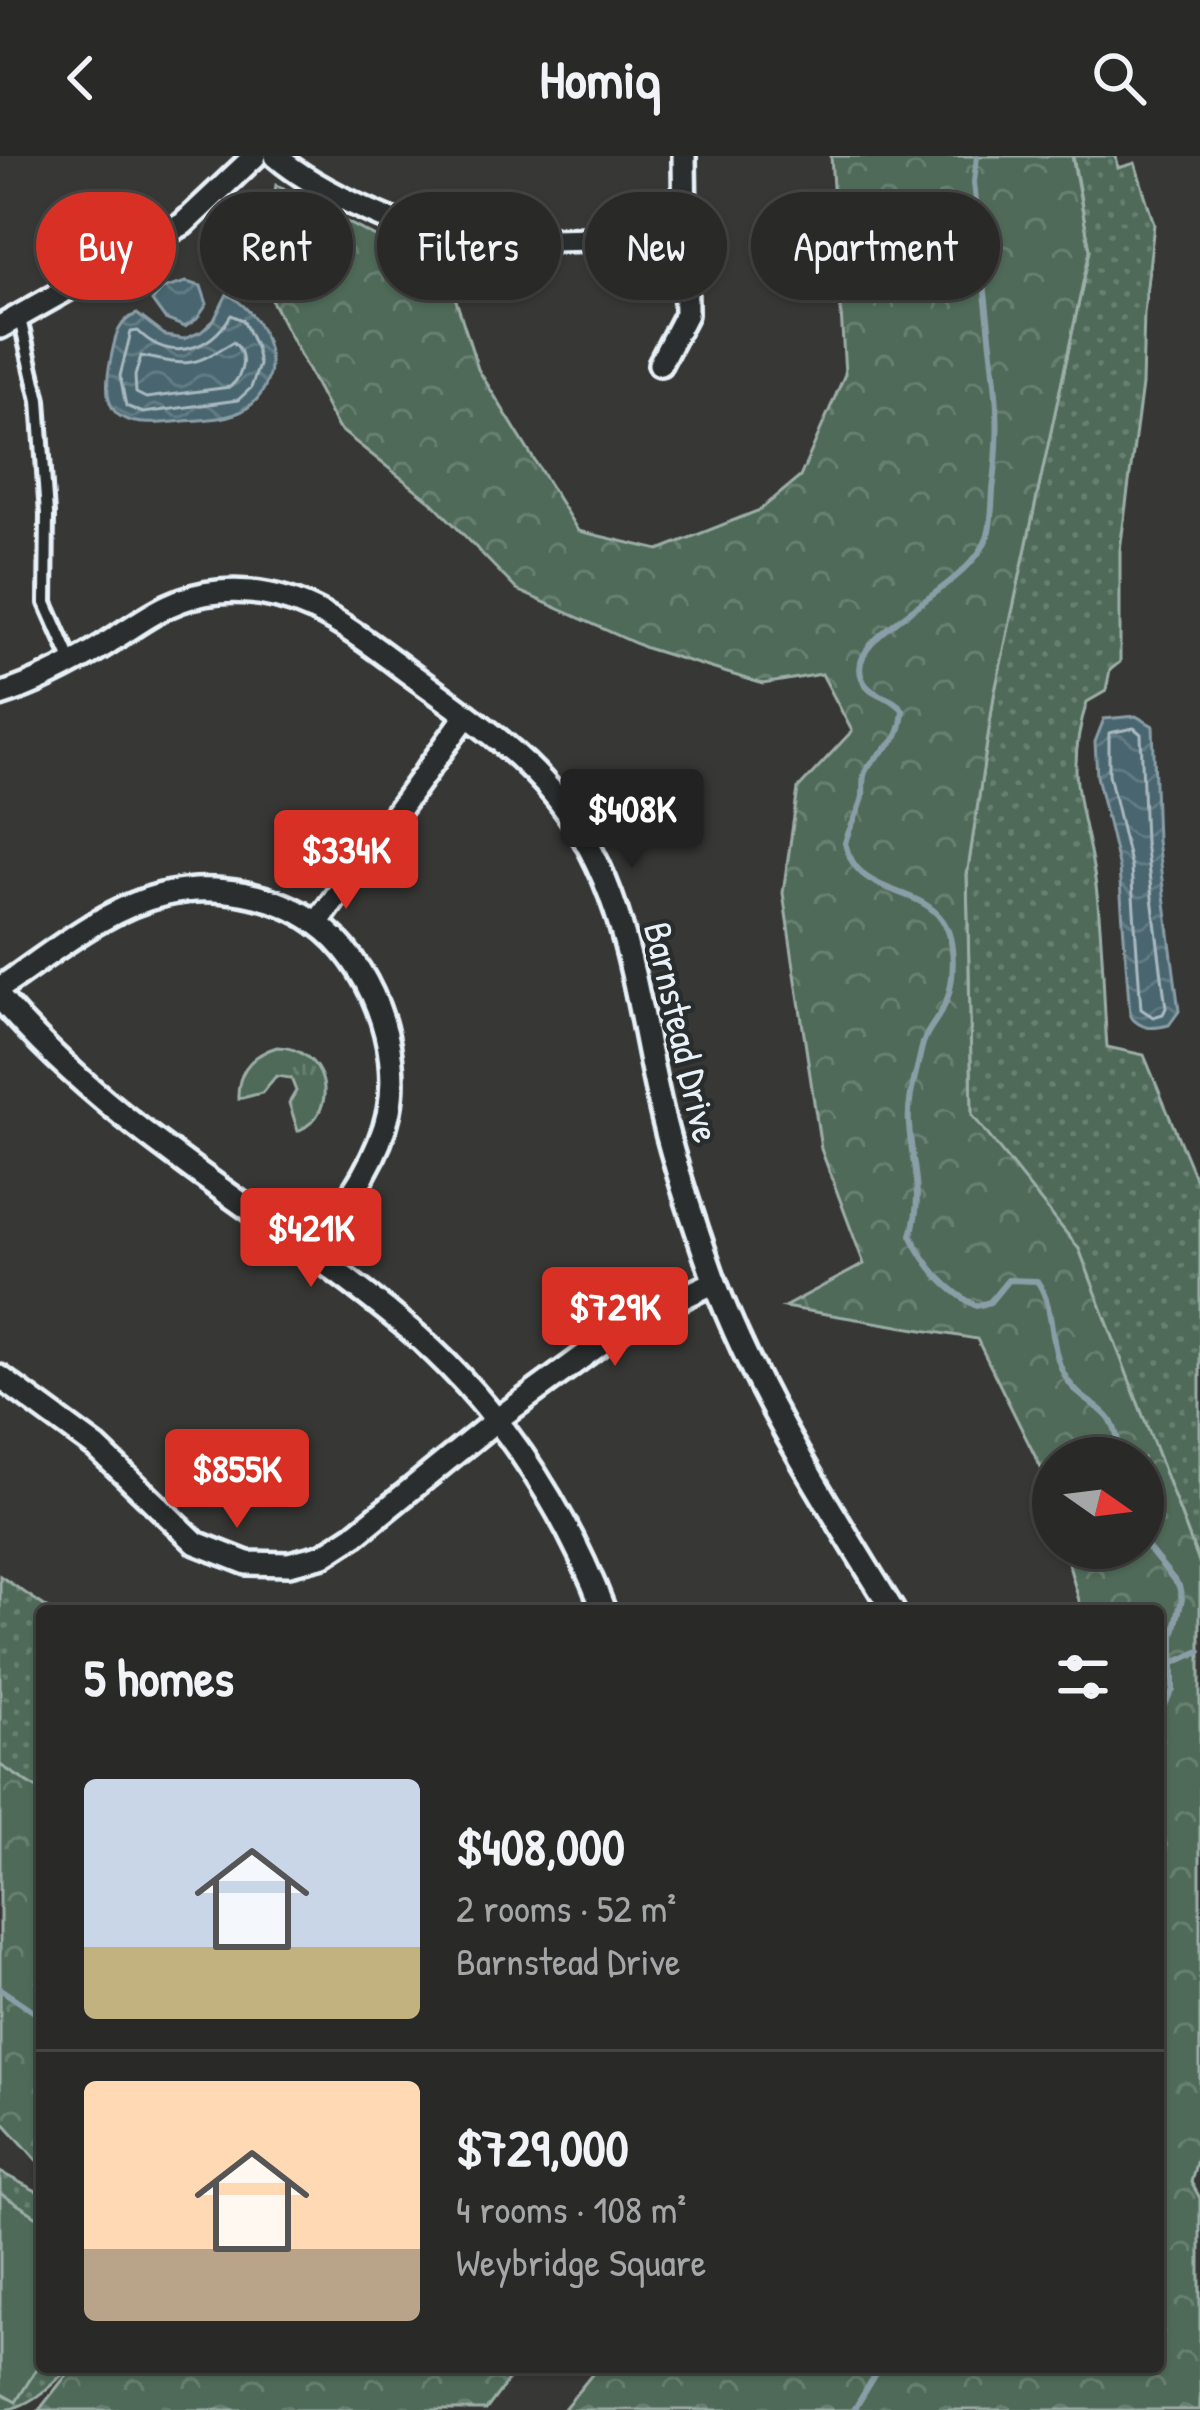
<!DOCTYPE html>
<meta charset="utf-8">
<style>
:root{--surface:#292928;--page:#353534;--text:#f1f3f6;--muted:#a5a6a8;--line:#454545;--accent:#d93025}
body{margin:0;font-family:"Patrick Hand",sans-serif;background:var(--page);color:var(--text);height:100vh;display:flex;flex-direction:column;font-size:45px;white-space:nowrap}
*{box-sizing:border-box;margin:0}
p{font-size:39px;color:var(--muted)}
.icon{flex:none;width:66px;height:66px;fill:none;stroke:currentColor;stroke-width:2;stroke-linecap:round;stroke-linejoin:round}
.map{position:relative;flex:1;overflow:hidden}
.drawer{position:absolute;left:36px;top:1449px;width:1128px;height:768px;display:flex;flex-direction:column;background:var(--surface);border-radius:12px;box-shadow:0 3px 9px #0004,0 0 0 3px var(--line)}
.drawer>*{flex:none}
.guide{position:absolute;left:36px;top:36px;width:1128px;height:108px;display:flex;gap:24px}
.needle{width:78px;rotate:104deg}
.tools{position:absolute;left:1032px;top:1281px;display:grid;gap:24px}
.tools a{display:grid;place-items:center;width:132px;height:132px;border-radius:50%;background:var(--surface);box-shadow:0 3px 9px #0004,0 0 0 3px var(--line);font-size:60px}
.price{position:absolute;translate:-50% -102px;padding:0 27px;border-radius:12px;background:var(--accent);color:#fff;font-size:39px;line-height:78px;filter:drop-shadow(0 3px 6px #0008)}
.price::after{content:'';position:absolute;left:50%;top:72px;width:36px;height:27px;margin-left:-18px;background:inherit;clip-path:polygon(0 0,100% 0,50% 100%)}
.price.on{background:#222;color:#fff}
ul{padding:0;list-style:none}
li{display:flex;align-items:center;gap:36px;height:300px;padding:0 48px}
li+li{border-top:3px solid var(--line)}
li span{display:grid;place-items:center;flex:none;width:336px;height:240px;border-radius:12px;color:#555}
li>.icon{margin-inline-start:auto}
span .icon{width:144px;height:144px;fill:#fffc;stroke-width:1}
li b{font-size:51px}
h2{display:flex;justify-content:space-between;align-items:center;height:144px;padding:0 48px;font-size:51px}
.pill{padding:0 42px;border-radius:54px;background:var(--surface);box-shadow:0 3px 9px #0004,0 0 0 3px var(--line);font-size:42px;line-height:108px}
.pill.on{background:var(--accent);color:#fff}
header{display:flex;justify-content:space-between;align-items:center;height:156px;padding:0 48px;background:var(--surface);font-size:54px;font-weight:700}
.map>svg:first-child{display:block}
</style>
<header><svg class="icon" aria-label="back" viewBox="0 0 24 24"><path d="M15 5l-7 7 7 7"/></svg>Homiq<svg class="icon" aria-label="search" viewBox="0 0 24 24"><circle cx="10" cy="10" r="6"/><path d="M15 15l6 6"/></svg></header>
<div class="map">
<svg width="1200" height="2254" viewBox="0 0 1200 2254">
<defs>
<pattern id="grass-dots" width="8" height="8" patternUnits="userSpaceOnUse" patternTransform="scale(3)"><rect width="8" height="8" fill="#4f6a59"/><path d="M2 2h.1M6 6h.1" fill="none" stroke="#688072" stroke-width="1.8" stroke-linecap="round"/></pattern>
<pattern id="forest-crowns" width="20" height="18" patternUnits="userSpaceOnUse" patternTransform="scale(3)"><rect width="20" height="18" fill="#4f6a59"/><path d="M2 6a3 3 0 1 1 6 0M12 15a3 3 0 1 1 6 0" fill="none" stroke="#688072"/></pattern>
<pattern id="park-tufts" width="24" height="20" patternUnits="userSpaceOnUse" patternTransform="scale(3)"><rect width="24" height="20" fill="#4f6a59"/><path d="M3 7l-1-3M5 7V3M7 7l1-3M15 17l-1-3M17 17v-4M19 17l1-3" fill="none" stroke="#688072"/></pattern>
<pattern id="water-waves" width="16" height="10" patternUnits="userSpaceOnUse" patternTransform="scale(3)"><rect width="16" height="10" fill="#4a666f"/><path d="M0 5q4-4 8 0t8 0" fill="none" stroke="#647c84"/></pattern>
</defs>
<rect width="100%" height="100%" fill="#373735"/>
<filter id="ink" filterUnits="userSpaceOnUse"><feTurbulence type="fractalNoise" baseFrequency=".00833" numOctaves="2"/><feDisplacementMap in="SourceGraphic" scale="24" xChannelSelector="R" yChannelSelector="G"/><feConvolveMatrix kernelMatrix="1 2 1 2 8 2 1 2 1" color-interpolation-filters="sRGB"/></filter>
<g filter="url(#ink)">
<path fill="url(#grass-dots)" stroke="#9caea8" stroke-width="3" d="M1073 0H1116L1118 12 1135 7 1154 68 1144 157 1142 229 1120 394V506L1110 514 1106 535 1087 546C1062 623 1086 656 1096 730 1103 783 1103 838 1107 891L1144 899 1200 1034V1409L1079 1093 972 960 967 720 994 540 1090 94Z
M0 1420 52 1455H42V1636L0 1609Z
M0 2016 42 2038V2211H69C53 2230 25 2254 0 2254Z"/>
<path fill="url(#forest-crowns)" stroke="#9caea8" stroke-width="3" d="M831 0H1072L1090 94 994 540 967 720 972 959 1079 1093 1200 1409V1992L1191 2026 1200 2042V2254H563L598 2211H1158V1455H1082L1064 1392H1143V1302H1053V1353L1042 1314 977 1183 784 1151 864 1108 821 993 783 737 798 633 852 575 822 518 763 528 646 492 517 434 433 347 338 272 260 122 276 29 448 119 478 213 578 375 659 394 760 354 800 321 845 218Z
M0 1609 42 1636V2010L0 1963Z
M73 2211H518L486 2254H39Z"/>
<path fill="url(#park-tufts)" stroke="#9caea8" stroke-width="3" d="M277 891C326 891 343 954 298 975L289 947 296 935 291 922 276 920 262 937 238 943C237 915 251 899 277 891Z"/>
<path fill="#4f6a59" stroke="#9caea8" stroke-width="3" d="M0 2037 42 2064V2204L16 2246 0 2237Z"/>
<path fill="url(#water-waves)" stroke="#899ea6" stroke-width="3" d="M186 126 201 130 207 148 197 163 185 171 165 163 152 145 162 133Z
M227 138C252 152 268 176 270 205 271 223 262 242 247 252 232 263 203 264 184 265 130 271 96 270 111 202 115 183 117 165 137 158L166 180 184 183 201 176 214 164Z
M1136 560 1153 570 1157 685 1179 855 1169 869C1152 873 1142 874 1130 860L1119 713 1097 620 1095 586 1104 563Z"/>
<g fill="none" stroke-linecap="round" stroke-linejoin="round">
<path stroke="#a9b9c1" stroke-width="3" d="M231 159 243 164 256 192 259 209 251 232 238 244 143 257 126 250 120 220 131 176 138 175C170 207 210 195 231 159Z
M233 186C248 198 244 219 230 231L146 242 136 237 135 220 141 200C188 210 191 212 233 186Z
M1134 572 1141 578 1145 686 1166 852 1163 858 1153 861 1141 853 1131 712 1109 618V577Z"/>
<path stroke="#899ea6" stroke-width="6" d="M977 0 974 26C979 74 983 123 989 171 996 235 1002 268 993 334 992 349 992 365 988 379 971 435 843 476 862 522 869 541 892 539 903 554 900 591 888 585 868 611 861 620 864 630 863 640 860 657 849 670 845 687 858 743 917 727 943 765 956 784 955 825 946 846 938 865 925 874 921 895 916 919 907 944 909 969 912 1012 924 1036 911 1079 926 1111 946 1133 976 1150L990 1146 1008 1124 1037 1125C1056 1152 1048 1188 1064 1218 1086 1259 1117 1241 1120 1302
M1143 1386 1179 1430 1182 1443 1173 1480V1534L1158 1559
M1176 1506 1200 1495
M1158 1657 1165 1691 1158 1724
M0 1833 42 1861
M854 2254 880 2211"/>
<g stroke="#e8f1f8" stroke-width="20">
<path id="service" d="M20 163 39 244 47 358 46 447 72 506"/>
</g>
<g stroke="#e8f1f8" stroke-width="30">
<path id="minor" d="M276 0C316 35 410 77 462 86L684 81
M0 171 183 68 255 0
M660 208 686 158 684 0
M0 539C38 527 72 509 106 488 144 464 171 440 219 436 295 429 347 471 405 514 458 553 516 590 557 642 632 736 636 854 664 965 677 1018 695 1070 713 1121 757 1241 827 1347 893 1455
M317 767 467 559
M0 832C52 797 104 752 166 738 214 727 276 738 316 767 370 805 402 891 389 955 377 1010 341 1053 310 1098
M0 842C115 977 268 1056 402 1167 493 1242 563 1346 604 1455
M0 1221 97 1292 196 1387 247 1407 289 1408 324 1399 355 1379 495 1265 629 1167 715 1126"/>
</g>
<use href="#service" stroke="#2a2d2e" stroke-width="10"/>
<use href="#minor" stroke="#2a2d2e" stroke-width="21"/>
</g>
</g>
<g text-anchor="middle" dominant-baseline="central" stroke-width="9" stroke-linejoin="round" paint-order="stroke">
<g font-size="39" fill="#e8f1f8" stroke="#2a2d2e">
<text transform="translate(683 876) rotate(77)">Barnstead Drive</text>
</g>
</g>
</svg>
<div class="tools">
<a><svg class="needle" viewBox="-14 -14 28 28"><path d="M0-13l5 13h-10z" fill="#e53935"/><path d="M0 13l5-13h-10z" fill="#a5a6a8"/></svg></a>
</div>
<b class="price on" style="left:632px;top:715px">$408K</b>
<b class="price" style="left:346px;top:756px">$334K</b>
<b class="price" style="left:311px;top:1134px">$421K</b>
<b class="price" style="left:615px;top:1213px">$729K</b>
<b class="price" style="left:237px;top:1375px">$855K</b>
<div class="guide">
<a class="pill on">Buy</a>
<a class="pill">Rent</a>
<a class="pill">Filters</a>
<a class="pill">New</a>
<a class="pill">Apartment</a>
</div>
<section class="drawer">
<h2>5 homes<svg class="icon" aria-label="filters" viewBox="0 0 24 24"><path d="M4 7h16M4 17h16"/><circle cx="9" cy="7" r="2"/><circle cx="15" cy="17" r="2"/></svg></h2>
<ul>
<li><span style="background:linear-gradient(#c9d6e8 70%,#c2b280 0)"><svg class="icon" aria-label="home" viewBox="0 0 24 24"><path d="M3 11l9-7 9 7M6 9v11h12V9"/></svg></span><div><b>$408,000</b><p>2 rooms · 52 m²</p><p>Barnstead Drive</p></div></li>
<li><span style="background:linear-gradient(#ffd9b3 70%,#b9a48a 0)"><svg class="icon" aria-label="home" viewBox="0 0 24 24"><path d="M3 11l9-7 9 7M6 9v11h12V9"/></svg></span><div><b>$729,000</b><p>4 rooms · 108 m²</p><p>Weybridge Square</p></div></li>
</ul>
</section>
</div>
